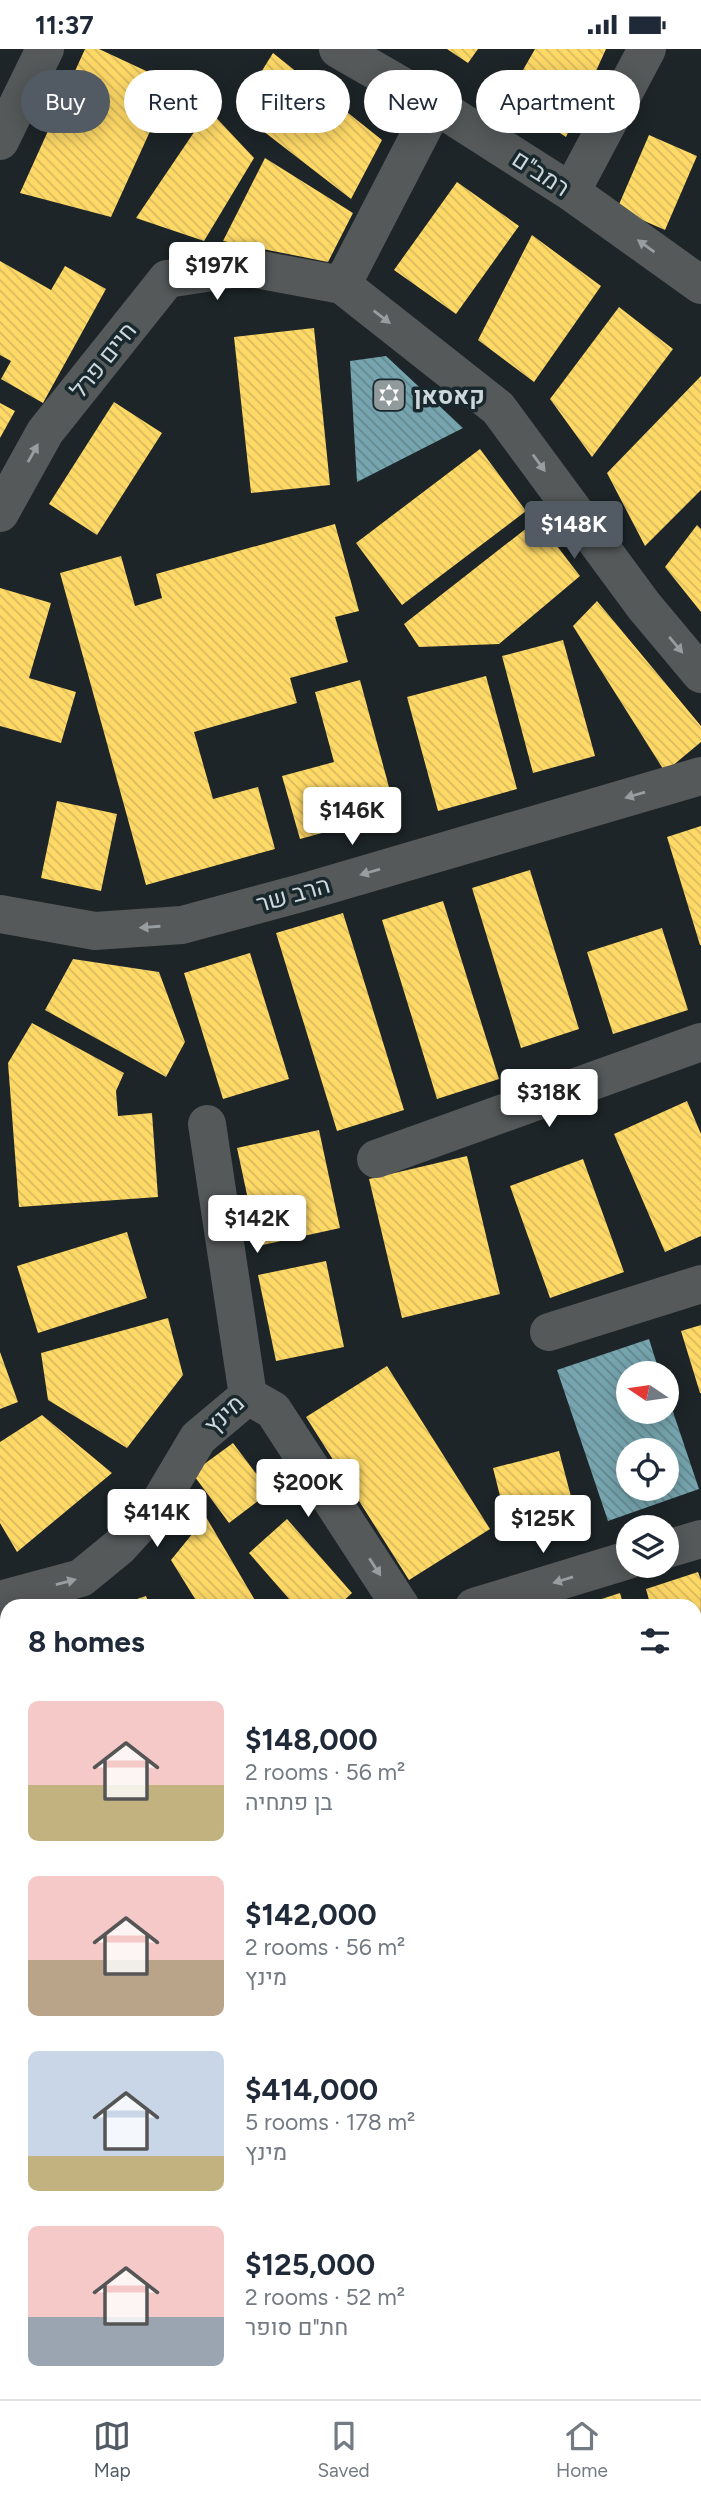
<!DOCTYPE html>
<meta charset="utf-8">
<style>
:root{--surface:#fff;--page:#f2f2f3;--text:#1f2937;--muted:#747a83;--line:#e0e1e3;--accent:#525b64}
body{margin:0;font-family:Figtree,Heebo,sans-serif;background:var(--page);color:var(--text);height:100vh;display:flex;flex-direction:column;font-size:26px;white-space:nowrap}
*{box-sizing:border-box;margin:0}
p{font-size:23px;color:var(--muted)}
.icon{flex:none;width:38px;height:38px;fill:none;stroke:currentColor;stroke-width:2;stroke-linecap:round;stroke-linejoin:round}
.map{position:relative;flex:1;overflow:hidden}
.sheet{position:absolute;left:0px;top:1550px;width:702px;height:800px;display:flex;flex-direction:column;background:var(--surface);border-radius:21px 21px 0 0;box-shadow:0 4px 18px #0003}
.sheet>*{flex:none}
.top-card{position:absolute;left:21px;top:21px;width:660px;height:63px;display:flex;gap:14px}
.needle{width:46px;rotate:283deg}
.fabs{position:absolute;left:616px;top:1312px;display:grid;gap:14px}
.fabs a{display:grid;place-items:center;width:63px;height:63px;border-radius:50%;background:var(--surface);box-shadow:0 4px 18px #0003;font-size:35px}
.price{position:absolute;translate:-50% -60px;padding:0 16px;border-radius:7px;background:#fff;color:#222;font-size:23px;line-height:46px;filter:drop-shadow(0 2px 4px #0008)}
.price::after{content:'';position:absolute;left:50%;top:42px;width:21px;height:16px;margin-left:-10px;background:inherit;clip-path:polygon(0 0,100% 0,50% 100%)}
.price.selected{background:var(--accent);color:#fff}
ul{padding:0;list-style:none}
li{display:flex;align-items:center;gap:21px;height:175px;padding:0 28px}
li span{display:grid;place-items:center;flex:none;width:196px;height:140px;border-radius:10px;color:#555}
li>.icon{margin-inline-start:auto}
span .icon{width:84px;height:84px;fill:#fffc;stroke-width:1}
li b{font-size:30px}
h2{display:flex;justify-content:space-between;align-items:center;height:84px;padding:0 28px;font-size:30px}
.pill{padding:0 24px;border-radius:32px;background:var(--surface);box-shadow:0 4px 18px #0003;font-size:24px;line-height:63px}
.pill.selected{background:var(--accent);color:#fff}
.status{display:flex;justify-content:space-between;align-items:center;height:49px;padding:0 35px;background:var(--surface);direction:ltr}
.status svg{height:19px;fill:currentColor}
.menu{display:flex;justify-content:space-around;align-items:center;height:98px;border-top:2px solid var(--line);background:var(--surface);font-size:19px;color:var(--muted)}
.menu a{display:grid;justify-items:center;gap:4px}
.menu .selected{color:var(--accent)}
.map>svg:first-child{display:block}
</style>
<div class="status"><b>11:37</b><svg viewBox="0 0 49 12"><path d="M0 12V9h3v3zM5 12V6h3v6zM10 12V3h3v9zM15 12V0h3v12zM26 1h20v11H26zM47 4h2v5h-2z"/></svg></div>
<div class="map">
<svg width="701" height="2350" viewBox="0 0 701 2350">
<defs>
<pattern id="homes-back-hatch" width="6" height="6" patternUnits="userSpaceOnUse" patternTransform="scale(1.75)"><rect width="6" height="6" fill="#ffd966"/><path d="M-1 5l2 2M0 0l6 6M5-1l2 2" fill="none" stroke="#d8ba5f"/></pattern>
<pattern id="public-back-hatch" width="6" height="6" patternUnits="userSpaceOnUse" patternTransform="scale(1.75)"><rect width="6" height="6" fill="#76a5af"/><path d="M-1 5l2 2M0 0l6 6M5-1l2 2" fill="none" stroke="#65878e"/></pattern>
</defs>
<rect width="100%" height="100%" fill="#1d2528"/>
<path fill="url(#homes-back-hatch)" d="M85 0H99L172 34 111 168 20 144Z
M447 0H478L468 14Z
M535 0H606L566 88 507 49Z
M273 4 382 91 351 150 237 62Z
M209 61 254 109 204 192 136 169Z
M649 86 697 107 665 181 617 160Z
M265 109 353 164 328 213 223 192Z
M457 133 519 177 456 265 394 221Z
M532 186 601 237 534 333 478 291Z
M0 212 51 241 65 217 106 240 43 354 1 330 11 312 0 306Z
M619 258 673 300 592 408 550 350Z
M314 279 330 436 251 444 234 288Z
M701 327V441L645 497 607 424Z
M114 353 162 384 97 486 49 455Z
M0 354 15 362 0 389Z
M480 400 526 462 402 556 356 494Z
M537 471 580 527 499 595 419 598 404 575Z
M335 475 359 562 335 568 348 613 290 629 297 654 194 683 213 750 258 738 275 800 146 836 60 524 121 507 135 557 162 549 156 525Z
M697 476 701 480V563L665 518Z
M0 539 51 554 29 629 76 643 61 694 0 677Z
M597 552 701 677V693L665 723 573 577Z
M563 591 595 707 533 724 502 607Z
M486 627 517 740 438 762 407 648Z
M360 631 396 764 300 790 282 727 334 713 315 643Z
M57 752 117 765 101 842 41 829Z
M701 777V896H700L667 788Z
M530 821 579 980 521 999 472 839Z
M443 852 499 1030 437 1050 382 871Z
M343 864 404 1061 337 1082 276 884Z
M662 879 688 961 613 985 587 903Z
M250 904 289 1030 223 1050 184 924Z
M73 910 159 923 185 993 166 1028 45 961Z
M32 974 124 1024 116 1042 118 1067 152 1064 158 1148 19 1158 8 1014Z
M687 1052 701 1085V1187L665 1203 614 1085Z
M319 1081 340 1179 258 1197 237 1099Z
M467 1107 500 1245 402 1269 369 1130Z
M583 1110 624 1223 550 1249 510 1137Z
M127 1183 147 1249 38 1284 17 1217Z
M326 1212 344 1298 276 1312 258 1226Z
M168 1269 183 1326 127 1399 48 1351 41 1304Z
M701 1276V1344H700L681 1282Z
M0 1303 18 1353 0 1360Z
M387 1317 490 1480 409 1531 306 1368Z
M42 1366 112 1424 17 1503 0 1474V1393Z
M233 1394 270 1443 229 1474 192 1424Z
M559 1402 578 1474 511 1491 493 1419Z
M206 1468 259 1558H200L171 1511Z
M287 1470 352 1544 337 1558H296L249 1504Z
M698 1523 701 1531 700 1714 695 1696V1558H651L646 1540Z
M620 1544 624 1558H581L580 1557Z
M146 1547 150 1558H116V1557Z
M7 1590V1706L0 1708V1593Z
M5 1752 7 1759 6 1933 0 1913V1753Z
M701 1860V1945H700L695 1926V1862Z
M7 2073V2176H6L0 2161V2075Z
M696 2103 701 2128 695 2130V2103Z
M701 2147V2212L695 2213V2149Z
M701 2228V2284L695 2285V2230Z
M7 2288V2331L0 2333V2290Z
M701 2302V2350H655L653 2343H695V2304Z
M10 2343H126L128 2350H3L2 2346Z
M317 2343H400L402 2350H319Z
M428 2343H482V2344L462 2350H430Z
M548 2343H589L590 2350H527Z"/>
<path fill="url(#public-back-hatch)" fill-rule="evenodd" d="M386 307 463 379 357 433 350 312Z
M649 1290 660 1325H628V1363H667V1345L699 1440 608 1472 557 1321ZM628 1402H667V1440H628Z"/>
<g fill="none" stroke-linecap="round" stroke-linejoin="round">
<path stroke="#555959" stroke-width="38" d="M338 0 435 56 571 143 701 236
M0 92 45 0
M571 143 647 0
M342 236 435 56
M0 464 45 383 167 230 245 218 342 236 498 359 644 557 701 625
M0 865 95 882 182 876 301 844 701 727
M207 1075 248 1347
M376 1110 701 993
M549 1283 701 1235
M248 1347 273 1361 401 1558
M667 1500 701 1490
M0 1551 81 1529 119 1498 160 1453 198 1389 248 1347
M474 1558 628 1511
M695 1815 701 1814
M0 2016 7 2014
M157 2343 159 2350
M620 2343 622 2350"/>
</g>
<defs><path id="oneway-solid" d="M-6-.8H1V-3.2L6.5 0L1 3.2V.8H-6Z" transform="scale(1.75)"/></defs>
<g fill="#989ea0">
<use href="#oneway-solid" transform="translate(646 197) rotate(-144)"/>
<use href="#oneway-solid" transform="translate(382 268) rotate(38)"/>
<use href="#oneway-solid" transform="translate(33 404) rotate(-61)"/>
<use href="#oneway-solid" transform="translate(539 414) rotate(54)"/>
<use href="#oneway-solid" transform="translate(676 596) rotate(50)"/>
<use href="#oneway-solid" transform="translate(635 746) rotate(164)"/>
<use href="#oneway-solid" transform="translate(370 823) rotate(164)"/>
<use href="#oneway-solid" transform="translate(150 878) rotate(176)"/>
<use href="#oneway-solid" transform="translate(375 1518) rotate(57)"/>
<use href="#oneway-solid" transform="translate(563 1531) rotate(163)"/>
<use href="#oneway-solid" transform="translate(66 1533) rotate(-15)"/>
</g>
<defs>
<g id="synagogue-square" transform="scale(1.75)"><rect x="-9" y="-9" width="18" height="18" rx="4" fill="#90999c" stroke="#18282d"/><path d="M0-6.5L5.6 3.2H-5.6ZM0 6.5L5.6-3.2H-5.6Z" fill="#fff"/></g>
</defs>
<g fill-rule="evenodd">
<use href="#synagogue-square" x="389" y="346"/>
</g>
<g text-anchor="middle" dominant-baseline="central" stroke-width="7" stroke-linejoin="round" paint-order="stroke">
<g font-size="24" fill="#ced7db" stroke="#18282d">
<text transform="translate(541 124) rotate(33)">רמב"ם</text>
<text transform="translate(103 311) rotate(-51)">חיים פרל</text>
<text transform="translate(293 845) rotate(-16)">הרב שר</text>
<text transform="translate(224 1365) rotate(-43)">מינץ</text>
</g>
<g font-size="24" font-weight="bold" fill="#ced7db" stroke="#18282d" text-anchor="start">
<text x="414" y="346">קאסאן</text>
</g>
</g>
</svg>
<div class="fabs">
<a><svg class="needle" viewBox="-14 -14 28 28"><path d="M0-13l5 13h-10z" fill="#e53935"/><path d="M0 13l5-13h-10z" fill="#747a83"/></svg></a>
<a><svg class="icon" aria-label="locate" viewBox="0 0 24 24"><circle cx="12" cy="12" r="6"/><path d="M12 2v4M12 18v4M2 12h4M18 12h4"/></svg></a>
<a><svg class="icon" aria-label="layers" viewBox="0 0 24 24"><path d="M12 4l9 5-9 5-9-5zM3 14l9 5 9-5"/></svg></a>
</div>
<b class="price" style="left:217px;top:253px">$197K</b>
<b class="price selected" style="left:574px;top:512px">$148K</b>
<b class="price" style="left:352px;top:798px">$146K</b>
<b class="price" style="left:549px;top:1080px">$318K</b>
<b class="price" style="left:257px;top:1206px">$142K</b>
<b class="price" style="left:308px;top:1470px">$200K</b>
<b class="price" style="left:157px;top:1500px">$414K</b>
<b class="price" style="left:543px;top:1506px">$125K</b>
<div class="top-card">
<a class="pill selected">Buy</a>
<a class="pill">Rent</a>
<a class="pill">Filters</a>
<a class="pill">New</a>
<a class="pill">Apartment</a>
</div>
<section class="sheet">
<h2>8 homes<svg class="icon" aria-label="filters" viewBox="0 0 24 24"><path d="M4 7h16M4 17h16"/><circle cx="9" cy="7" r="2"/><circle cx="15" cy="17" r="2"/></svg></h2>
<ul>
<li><span style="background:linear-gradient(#f6c9c9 60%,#c2b280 0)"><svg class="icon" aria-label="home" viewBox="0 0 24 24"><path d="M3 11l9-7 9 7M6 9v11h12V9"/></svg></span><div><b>$148,000</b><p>2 rooms · 56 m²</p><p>בן פתחיה</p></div></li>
<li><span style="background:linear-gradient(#f6c9c9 60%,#b9a48a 0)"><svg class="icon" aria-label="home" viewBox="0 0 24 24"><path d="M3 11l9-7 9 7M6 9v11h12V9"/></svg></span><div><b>$142,000</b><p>2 rooms · 56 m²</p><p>מינץ</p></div></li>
<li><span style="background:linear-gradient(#c9d6e8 75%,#c2b280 0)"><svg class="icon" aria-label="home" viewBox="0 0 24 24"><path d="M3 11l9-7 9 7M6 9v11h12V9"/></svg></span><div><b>$414,000</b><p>5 rooms · 178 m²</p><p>מינץ</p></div></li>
<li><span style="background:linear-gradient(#f6c9c9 65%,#9aa5b1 0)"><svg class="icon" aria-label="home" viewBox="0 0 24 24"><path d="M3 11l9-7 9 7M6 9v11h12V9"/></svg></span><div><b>$125,000</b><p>2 rooms · 52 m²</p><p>חת&quot;ם סופר</p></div></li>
</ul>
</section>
</div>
<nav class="menu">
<a class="selected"><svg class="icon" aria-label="map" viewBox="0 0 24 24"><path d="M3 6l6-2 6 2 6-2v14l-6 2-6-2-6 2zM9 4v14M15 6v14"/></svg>Map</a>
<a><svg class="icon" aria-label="saved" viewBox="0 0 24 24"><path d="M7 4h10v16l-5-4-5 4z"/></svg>Saved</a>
<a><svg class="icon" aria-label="home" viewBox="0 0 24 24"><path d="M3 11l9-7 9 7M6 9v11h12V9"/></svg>Home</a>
</nav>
